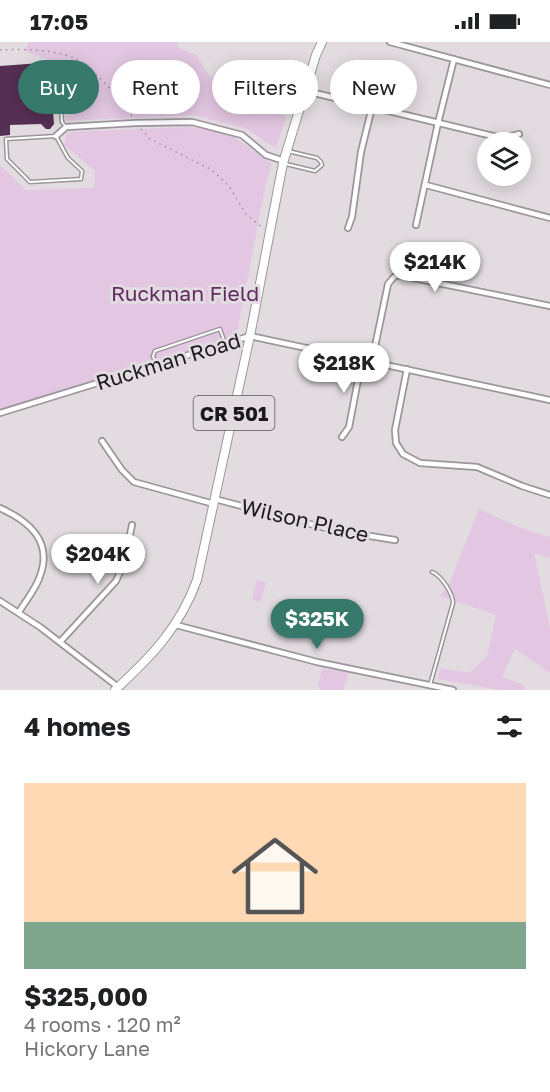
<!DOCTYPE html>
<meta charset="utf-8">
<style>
:root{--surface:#fff;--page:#f6f6f6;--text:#202124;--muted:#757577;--accent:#36786a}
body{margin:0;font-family:"Golos Text",sans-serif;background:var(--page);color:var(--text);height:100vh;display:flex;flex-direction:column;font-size:22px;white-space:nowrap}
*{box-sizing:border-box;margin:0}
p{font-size:20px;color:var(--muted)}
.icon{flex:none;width:33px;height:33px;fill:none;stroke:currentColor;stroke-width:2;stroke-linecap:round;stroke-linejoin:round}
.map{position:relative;height:648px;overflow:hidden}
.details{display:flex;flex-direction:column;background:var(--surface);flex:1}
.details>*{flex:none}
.hud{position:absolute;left:18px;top:18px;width:514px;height:54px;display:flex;gap:12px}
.fabs{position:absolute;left:477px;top:90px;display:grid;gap:12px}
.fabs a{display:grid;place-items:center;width:54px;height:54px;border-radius:50%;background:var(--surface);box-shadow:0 3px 15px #0003;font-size:30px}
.price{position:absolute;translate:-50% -51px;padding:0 14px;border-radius:21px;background:#fff;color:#222;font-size:20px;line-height:39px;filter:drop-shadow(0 2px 3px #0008)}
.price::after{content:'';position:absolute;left:50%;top:36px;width:18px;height:14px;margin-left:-9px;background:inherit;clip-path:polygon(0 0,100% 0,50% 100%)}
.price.current{background:var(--accent);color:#fff}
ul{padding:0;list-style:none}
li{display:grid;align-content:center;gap:12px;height:318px;padding:0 24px}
li span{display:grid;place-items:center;height:186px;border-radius:0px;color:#555}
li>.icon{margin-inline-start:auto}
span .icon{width:108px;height:108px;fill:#fffc;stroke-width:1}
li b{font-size:26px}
h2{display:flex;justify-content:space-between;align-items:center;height:72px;padding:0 24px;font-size:26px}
.pill{padding:0 21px;border-radius:27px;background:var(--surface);box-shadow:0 3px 15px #0003;font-size:21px;line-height:54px}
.pill.current{background:var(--accent);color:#fff}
.status{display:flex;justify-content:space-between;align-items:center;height:42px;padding:0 30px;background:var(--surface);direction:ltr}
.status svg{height:16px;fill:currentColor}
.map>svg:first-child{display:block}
</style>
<div class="status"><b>17:05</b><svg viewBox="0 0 49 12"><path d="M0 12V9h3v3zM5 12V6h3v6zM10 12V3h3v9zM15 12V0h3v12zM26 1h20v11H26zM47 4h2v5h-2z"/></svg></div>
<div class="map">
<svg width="550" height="648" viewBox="0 0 550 648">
<rect width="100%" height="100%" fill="#e2dce1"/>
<path fill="#e3c7e2" d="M29 0H178L177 5 197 13 209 34 250 40 270 68 286 74 276 107 247 87 193 73 67 79 59 21 24 9Z
M189 85 223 87 272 122 266 141 236 296 0 372V123L26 148 94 146 95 129 64 103 67 90Z
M479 467 521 486 550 495V516L534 511 550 586V631L515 607 502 635 524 643 525 648H499L438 637 440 626 469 631 487 614 496 573 440 554 449 542Z
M257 538 266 540 261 560 252 558Z
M322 627 349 630 343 648H320L318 644Z"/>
<path fill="#562f55" d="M41 21 42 48H50L57 52 58 66 53 69 54 82 50 87H46L41 82 10 83V93L0 94V24Z"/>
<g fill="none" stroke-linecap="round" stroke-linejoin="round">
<g stroke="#9b969b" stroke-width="5">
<path id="service" d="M48 24V43L60 50 62 80 66 85
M56 94 68 116 82 129 81 137 30 140 7 117 6 97Z
M286 122 315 129 322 123 321 120 317 116 288 109
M156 323 153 314 155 309 220 287 225 301
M430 643 453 561C453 552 442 534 432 530"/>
</g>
<g stroke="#9b969b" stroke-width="8">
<path id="minor" d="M390 0 550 43
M306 49 497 95H508L519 92
M56 94 66 85 135 81 192 80 242 93 266 113 284 119
M426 143 550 176
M416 183 438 81 454 17
M348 186 352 175 361 110 372 65
M372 319 388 242 394 235 399 233 550 264
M407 327 395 388 396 401 403 412 420 421 477 425 522 444 550 453
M0 371 250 294 550 358
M342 395 349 385 362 317
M102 399 122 428 134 440 214 462
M215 457 333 488 395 498
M0 466C29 479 53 499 40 534 36 547 26 558 19 570
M0 559 40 585 118 645
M176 583 317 620 453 648
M60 600 116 539 124 521 132 483"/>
</g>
<g stroke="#9b969b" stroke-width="10">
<path id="primary" d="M115 648C151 615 180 585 197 538L250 294 283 121 316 13 322 0"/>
</g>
<path stroke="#969195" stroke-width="1.5" stroke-dasharray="1.5 4.5" stroke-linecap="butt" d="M0 8C23 7 53 7 74 16 90 22 124 61 133 76
M141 87 150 97 212 128 229 144 246 172 264 187"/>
<use href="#service" stroke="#fff" stroke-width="2"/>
<use href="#minor" stroke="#fff" stroke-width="4.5"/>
<use href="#primary" stroke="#fff" stroke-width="8"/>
</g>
<g text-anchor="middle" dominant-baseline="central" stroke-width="6" stroke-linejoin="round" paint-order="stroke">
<rect fill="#e2dce1" stroke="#575456" stroke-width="1.5" x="193.5" y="354" width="81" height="34" rx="4.5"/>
<g font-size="20" font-weight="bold" fill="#1b191b">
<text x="234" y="371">CR 501</text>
</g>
<g font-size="21" fill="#612a61" stroke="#e2dce1">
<text x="185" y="251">Ruckman Field</text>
</g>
<g font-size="21" fill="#1b191b" stroke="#e2dce1">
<text transform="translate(168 319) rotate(-17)">Ruckman Road</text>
<text transform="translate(305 478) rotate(13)">Wilson Place</text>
</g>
</g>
</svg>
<div class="fabs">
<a><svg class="icon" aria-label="layers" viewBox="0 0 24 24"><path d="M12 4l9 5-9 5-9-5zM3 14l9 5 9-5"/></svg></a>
</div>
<b class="price" style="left:435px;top:251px">$214K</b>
<b class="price" style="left:344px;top:352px">$218K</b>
<b class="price" style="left:98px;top:543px">$204K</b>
<b class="price current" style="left:317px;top:608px">$325K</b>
<div class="hud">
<a class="pill current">Buy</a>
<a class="pill">Rent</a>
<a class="pill">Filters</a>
<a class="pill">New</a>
</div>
</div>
<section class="details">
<h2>4 homes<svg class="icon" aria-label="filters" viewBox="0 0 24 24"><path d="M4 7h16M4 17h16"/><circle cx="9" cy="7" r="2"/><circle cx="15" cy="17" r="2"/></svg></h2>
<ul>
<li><span style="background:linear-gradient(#ffd9b3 75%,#7fa58c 0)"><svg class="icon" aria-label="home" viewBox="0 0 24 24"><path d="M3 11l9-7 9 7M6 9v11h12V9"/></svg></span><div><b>$325,000</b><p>4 rooms · 120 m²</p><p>Hickory Lane</p></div></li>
</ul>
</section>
